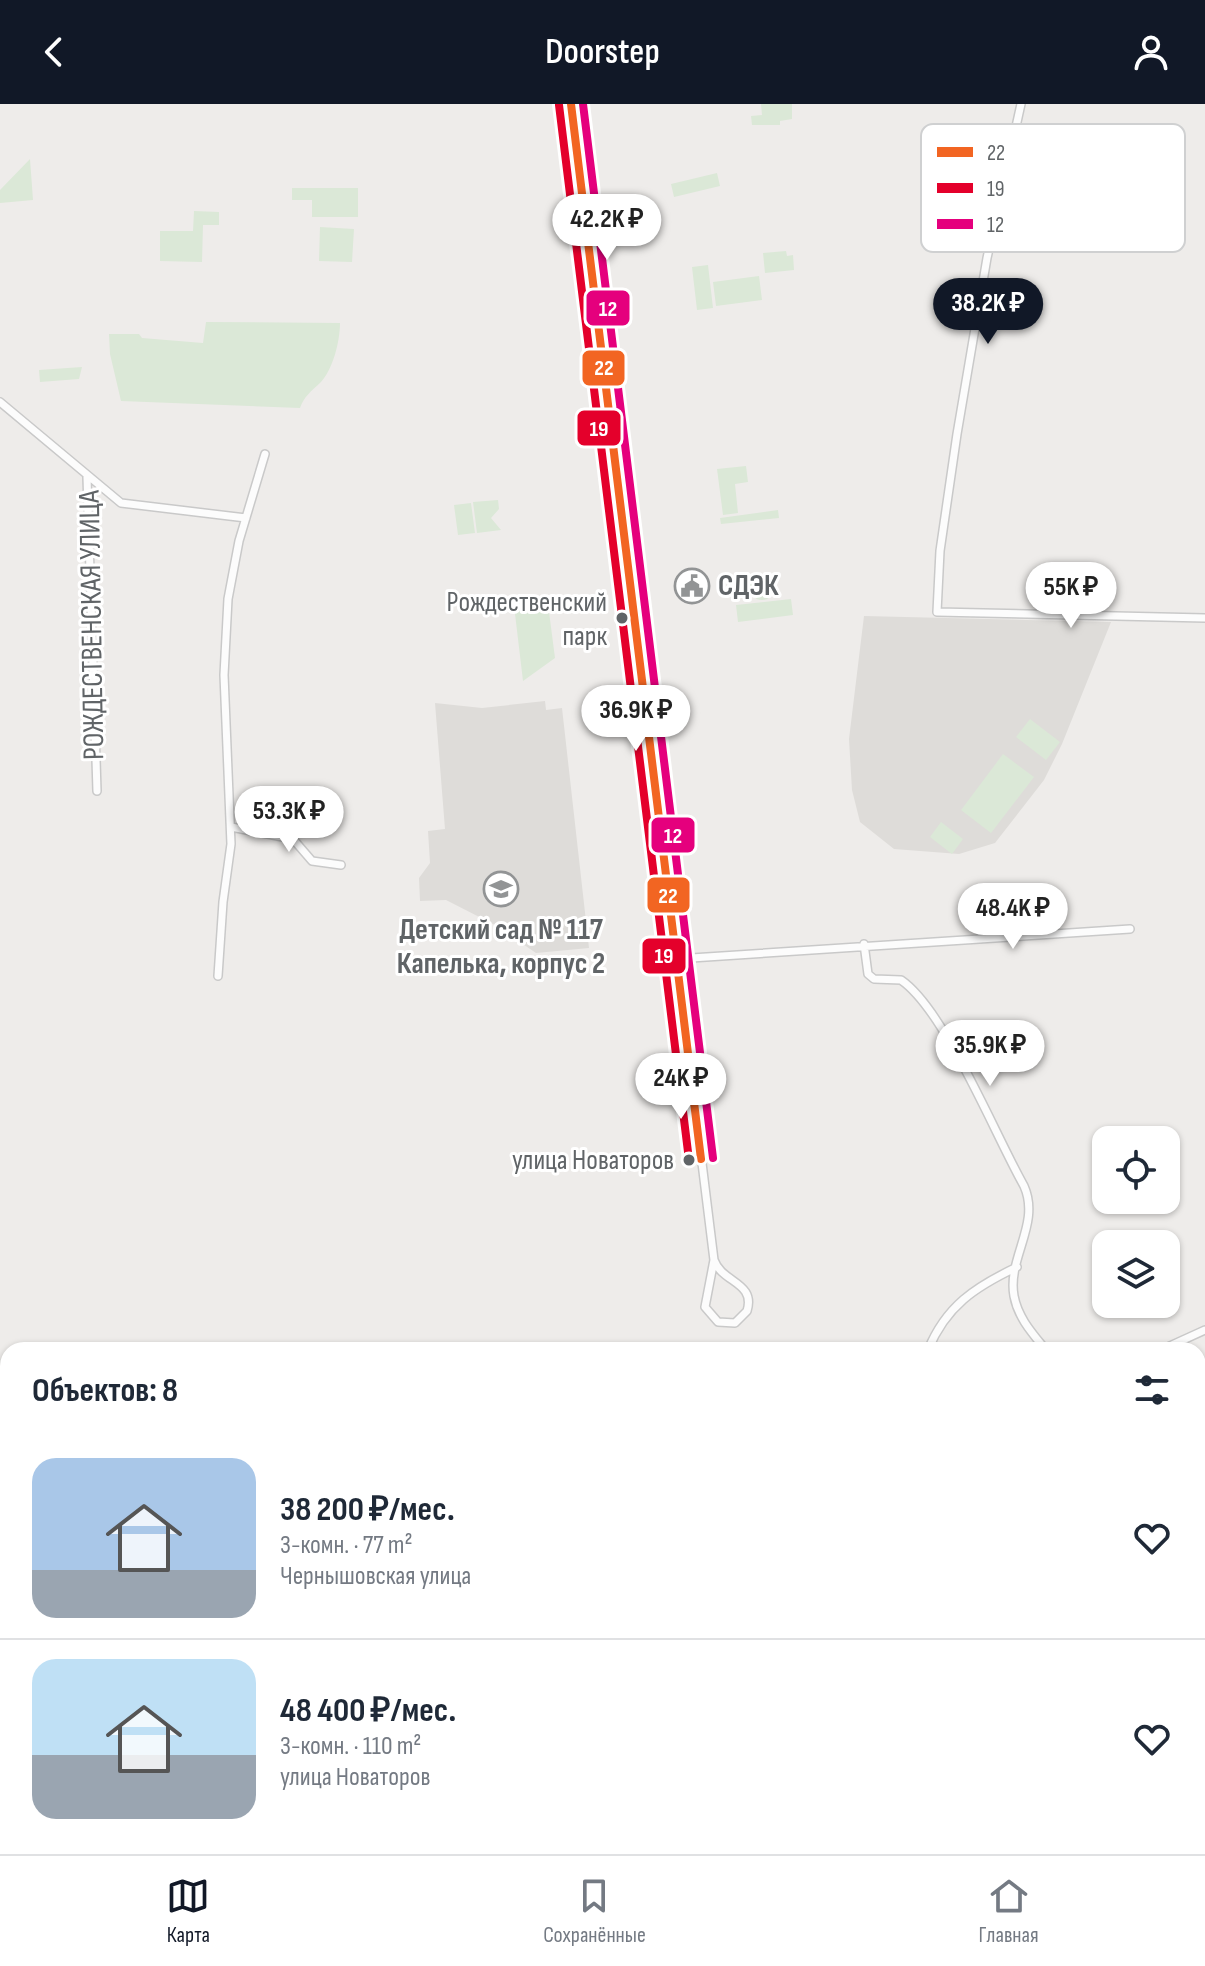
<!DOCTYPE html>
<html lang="ru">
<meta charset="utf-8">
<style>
:root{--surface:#fff;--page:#f6f6f7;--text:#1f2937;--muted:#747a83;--line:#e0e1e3;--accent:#111827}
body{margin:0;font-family:"Sofia Sans Condensed",sans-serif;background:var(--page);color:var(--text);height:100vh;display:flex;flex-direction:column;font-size:30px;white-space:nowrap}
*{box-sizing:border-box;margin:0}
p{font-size:26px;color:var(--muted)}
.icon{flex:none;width:44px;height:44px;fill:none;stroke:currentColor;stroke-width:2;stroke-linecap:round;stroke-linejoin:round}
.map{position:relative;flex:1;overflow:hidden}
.panel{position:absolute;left:0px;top:1238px;width:1206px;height:512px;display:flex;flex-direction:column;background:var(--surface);border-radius:24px 24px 0 0;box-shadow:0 2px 6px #0004}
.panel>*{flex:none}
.fabs{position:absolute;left:1092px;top:1022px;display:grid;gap:16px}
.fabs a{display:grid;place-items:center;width:88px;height:88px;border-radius:16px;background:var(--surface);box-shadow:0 2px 6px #0004;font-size:40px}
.price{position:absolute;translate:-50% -68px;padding:0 18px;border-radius:28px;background:#fff;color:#222;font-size:26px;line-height:52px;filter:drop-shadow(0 2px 4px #0008)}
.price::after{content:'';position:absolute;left:50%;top:48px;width:24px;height:18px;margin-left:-12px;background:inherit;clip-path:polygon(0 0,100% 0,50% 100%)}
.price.current{background:var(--accent);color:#fff}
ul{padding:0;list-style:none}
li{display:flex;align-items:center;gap:24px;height:200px;padding:0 32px}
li+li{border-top:2px solid var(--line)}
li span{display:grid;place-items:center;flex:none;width:224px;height:160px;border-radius:24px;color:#555}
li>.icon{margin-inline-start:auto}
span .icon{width:96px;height:96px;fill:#fffc;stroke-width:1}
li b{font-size:34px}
h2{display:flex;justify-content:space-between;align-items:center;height:96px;padding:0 32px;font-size:34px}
header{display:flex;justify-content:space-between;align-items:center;height:104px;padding:0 32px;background:var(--accent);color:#fff;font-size:36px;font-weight:600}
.menu{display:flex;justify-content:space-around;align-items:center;height:112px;border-top:2px solid var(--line);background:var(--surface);font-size:22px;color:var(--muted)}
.menu a{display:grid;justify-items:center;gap:4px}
.menu .current{color:var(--accent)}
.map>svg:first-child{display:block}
</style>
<header><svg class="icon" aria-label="back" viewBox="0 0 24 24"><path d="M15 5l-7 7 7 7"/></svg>Doorstep<svg class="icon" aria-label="person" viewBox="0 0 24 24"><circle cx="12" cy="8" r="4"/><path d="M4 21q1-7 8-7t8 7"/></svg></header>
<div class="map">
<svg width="1205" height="1750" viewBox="0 0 1205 1750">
<rect width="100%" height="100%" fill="#eeecea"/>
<path fill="#dedcd9" d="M864 512 1111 518 1062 640 1044 676 995 739 959 750 894 745 860 718 852 686 849 635Z
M545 597 546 606 562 604 589 844 536 849 495 821 446 796 420 797 419 774 430 759 428 727 445 725 435 599 482 604Z"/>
<path fill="#dbe8d7" d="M761 0H792V15L780 17V21H752L751 12 762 11Z
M30 55 33 96 0 99V86Z
M717 69 720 82 674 93 671 80Z
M292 84H358V113H312V96H292Z
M194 107 219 108V121H203L202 158 160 157V127H193Z
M320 123 354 125 352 158 319 157Z
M786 147 787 152 793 151 794 166 765 169 763 149Z
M708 161 713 204 697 206 692 163Z
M759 172 762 196 716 202 713 178Z
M206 218 340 219C340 237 333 266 320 279 311 287 304 293 300 304L121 297 110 250 109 230H139L142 234 203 239Z
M82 263 79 275 40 278 39 266Z
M746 362 748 378 735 380 738 409 723 411 717 365Z
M498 396 499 405 491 414 501 426 477 429 473 398Z
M471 399 475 429 458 431 454 401Z
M778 406 779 414 721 420 720 414Z
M750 484a12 12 0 1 1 24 0a12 12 0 1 1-24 0Z
M531 491 532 502 548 500 555 554 523 577 513 493Z
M791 495 793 511 738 518 736 501Z
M1030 615 1060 638 1046 656 1016 633Z
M1003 650 1034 673 991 729 961 706Z
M941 718 963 735 952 750 930 733Z"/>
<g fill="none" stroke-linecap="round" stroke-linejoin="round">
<g stroke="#c9c9c9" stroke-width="10">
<path id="street" d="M571 0 714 1156 705 1203 718 1218 735 1219 747 1207C756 1178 722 1179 714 1156
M1021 0 987 154 957 330 940 447 937 508 1205 514
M0 298 121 399 246 414
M87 373 97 687
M231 723 293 735 312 757 341 761
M864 840 868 870 874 875 901 876C945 906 995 1031 1024 1082 1041 1120 1007 1154 1014 1192 1018 1214 1033 1230 1046 1246
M676 855 1130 825
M218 872 223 798 231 740 224 571 228 495 239 437 265 350
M928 1246C946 1202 975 1183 1017 1163
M1161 1246 1205 1226
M1198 1333 1205 1331
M1198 1351 1200 1359
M0 1719 8 1722
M0 1728 8 1742
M87 1742 122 1750
M932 1742 933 1750
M311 1750 314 1742
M1093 1750 1095 1742"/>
</g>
<use href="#street" stroke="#fcfcfc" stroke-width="7"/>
<g stroke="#fff" stroke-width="14">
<path id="bus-1" d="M571 0 701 1055"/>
</g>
<g stroke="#fff" stroke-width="14">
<path id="bus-2" d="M559 1 689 1056"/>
</g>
<g stroke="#fff" stroke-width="14">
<path id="bus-3" d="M583 0 713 1054"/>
</g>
<use href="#bus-1" stroke="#f26522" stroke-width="8"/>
<use href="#bus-2" stroke="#e4002b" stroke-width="8"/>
<use href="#bus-3" stroke="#e5007d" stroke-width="8"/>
</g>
<defs>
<g id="civic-ring" transform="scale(1.8)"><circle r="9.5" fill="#fff" stroke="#929495" stroke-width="1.5"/><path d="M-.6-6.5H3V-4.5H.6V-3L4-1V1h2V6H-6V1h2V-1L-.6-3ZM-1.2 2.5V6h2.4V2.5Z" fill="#929495"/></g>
<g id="school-ring" transform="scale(1.8)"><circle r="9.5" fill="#fff" stroke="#929495" stroke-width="1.5"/><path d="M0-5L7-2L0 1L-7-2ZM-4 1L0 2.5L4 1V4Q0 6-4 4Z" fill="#929495"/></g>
</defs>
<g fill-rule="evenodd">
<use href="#civic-ring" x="692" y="482"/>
<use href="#school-ring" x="501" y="785"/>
</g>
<g fill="#606467" stroke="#fff" stroke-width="3">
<circle cx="622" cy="514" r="7"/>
<circle cx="689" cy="1056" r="7"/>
</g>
<g text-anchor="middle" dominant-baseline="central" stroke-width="6" stroke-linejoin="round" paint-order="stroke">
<g font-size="28" fill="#606467" stroke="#fff" text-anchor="end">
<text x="607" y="498">Рождественский<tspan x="607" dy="34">парк</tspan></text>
<text x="674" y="1056">улица Новаторов</text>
</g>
<g font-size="30" font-weight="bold" fill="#606467" stroke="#fff" text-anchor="start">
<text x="718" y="482">СДЭК</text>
<text x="501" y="826" text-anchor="middle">Детский сад № 117<tspan x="501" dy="34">Капелька, корпус 2</tspan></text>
</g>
<g font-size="30" fill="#606467" stroke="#fff">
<text transform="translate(92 521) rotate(-91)">РОЖДЕСТВЕНСКАЯ УЛИЦА</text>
</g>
</g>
<rect x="921" y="20" width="264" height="128" rx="12" fill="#fff" stroke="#cfd0d1" stroke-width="2"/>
<rect x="937" y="43" width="36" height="10" fill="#f26522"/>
<rect x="937" y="79" width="36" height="10" fill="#e4002b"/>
<rect x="937" y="115" width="36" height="10" fill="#e5007d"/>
<g font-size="22" fill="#606467">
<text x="987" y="56">22</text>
<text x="987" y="92">19</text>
<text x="987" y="128">12</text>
</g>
<g stroke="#fff" stroke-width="3">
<rect x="585" y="185" width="46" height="38" rx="8" fill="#e5007d"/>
<rect x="581" y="245" width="45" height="38" rx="8" fill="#f26522"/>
<rect x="576" y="305" width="46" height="38" rx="8" fill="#e4002b"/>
<rect x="650" y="712" width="46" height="38" rx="8" fill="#e5007d"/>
<rect x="646" y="772" width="45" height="38" rx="8" fill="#f26522"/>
<rect x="641" y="833" width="46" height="38" rx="8" fill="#e4002b"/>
</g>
<g font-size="22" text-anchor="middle" font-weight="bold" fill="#fff">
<text x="608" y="212">12</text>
<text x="604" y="271">22</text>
<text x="599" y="332">19</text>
<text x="673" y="739">12</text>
<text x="668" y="799">22</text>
<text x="664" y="859">19</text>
</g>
</svg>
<div class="fabs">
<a><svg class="icon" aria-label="locate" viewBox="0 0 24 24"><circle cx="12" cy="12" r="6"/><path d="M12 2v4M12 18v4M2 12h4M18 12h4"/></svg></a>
<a><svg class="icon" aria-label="layers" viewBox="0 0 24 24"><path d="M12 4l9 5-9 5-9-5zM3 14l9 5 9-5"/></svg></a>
</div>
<b class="price" style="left:607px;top:158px">42.2K ₽</b>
<b class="price current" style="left:988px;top:242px">38.2K ₽</b>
<b class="price" style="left:1071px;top:526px">55K ₽</b>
<b class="price" style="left:636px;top:649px">36.9K ₽</b>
<b class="price" style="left:289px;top:750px">53.3K ₽</b>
<b class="price" style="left:1013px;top:847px">48.4K ₽</b>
<b class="price" style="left:990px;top:984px">35.9K ₽</b>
<b class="price" style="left:681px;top:1017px">24K ₽</b>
<section class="panel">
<h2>Объектов: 8<svg class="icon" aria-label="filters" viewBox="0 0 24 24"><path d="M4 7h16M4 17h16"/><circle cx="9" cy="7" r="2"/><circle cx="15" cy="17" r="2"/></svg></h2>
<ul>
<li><span style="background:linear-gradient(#a9c7e8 70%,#9aa5b1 0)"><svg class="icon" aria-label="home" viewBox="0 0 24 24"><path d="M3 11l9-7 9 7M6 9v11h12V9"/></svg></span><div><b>38 200 ₽/мес.</b><p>3-комн. · 77 m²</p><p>Чернышовская улица</p></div><svg class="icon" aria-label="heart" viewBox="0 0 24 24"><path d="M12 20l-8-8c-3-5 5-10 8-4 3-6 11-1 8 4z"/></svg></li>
<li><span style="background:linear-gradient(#bfe0f5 60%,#9aa5b1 0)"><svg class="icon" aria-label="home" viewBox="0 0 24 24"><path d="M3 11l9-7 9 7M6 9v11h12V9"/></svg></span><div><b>48 400 ₽/мес.</b><p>3-комн. · 110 m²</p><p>улица Новаторов</p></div><svg class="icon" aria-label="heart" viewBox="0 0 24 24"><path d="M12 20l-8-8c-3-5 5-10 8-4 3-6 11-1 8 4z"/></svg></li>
</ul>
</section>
</div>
<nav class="menu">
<a class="current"><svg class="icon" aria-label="map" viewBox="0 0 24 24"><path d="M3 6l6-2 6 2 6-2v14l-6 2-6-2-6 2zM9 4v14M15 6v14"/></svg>Карта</a>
<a><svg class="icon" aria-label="saved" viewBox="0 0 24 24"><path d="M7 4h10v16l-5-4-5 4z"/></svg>Сохранённые</a>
<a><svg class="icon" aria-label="home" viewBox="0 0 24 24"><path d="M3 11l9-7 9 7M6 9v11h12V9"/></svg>Главная</a>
</nav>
